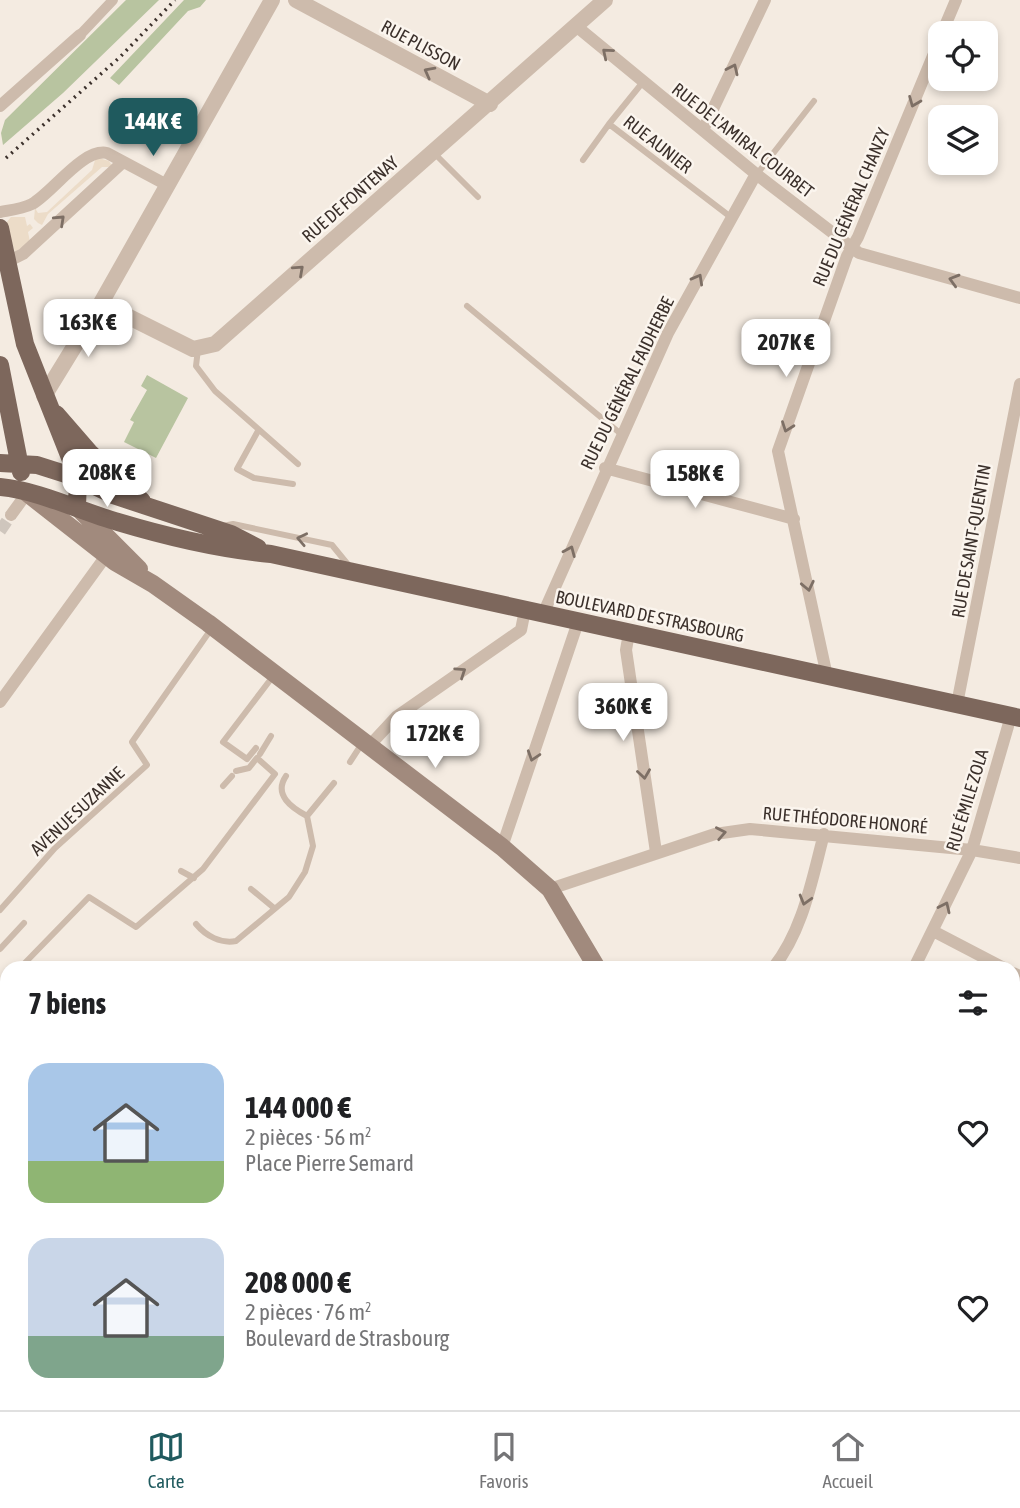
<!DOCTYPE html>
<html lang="fr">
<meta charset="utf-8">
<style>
:root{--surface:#fff;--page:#f2f2f2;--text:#202124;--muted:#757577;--line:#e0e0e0;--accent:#1f5a5e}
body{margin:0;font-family:"Asap Condensed",sans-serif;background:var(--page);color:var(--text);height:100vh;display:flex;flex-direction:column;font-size:26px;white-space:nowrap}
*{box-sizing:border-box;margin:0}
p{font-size:23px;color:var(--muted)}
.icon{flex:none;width:38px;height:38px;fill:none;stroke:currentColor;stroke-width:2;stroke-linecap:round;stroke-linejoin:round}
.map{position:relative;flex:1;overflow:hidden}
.details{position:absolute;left:0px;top:961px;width:1020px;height:450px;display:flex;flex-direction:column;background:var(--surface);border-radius:21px 21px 0 0;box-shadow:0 4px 10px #0003}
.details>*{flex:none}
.buttons{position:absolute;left:928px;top:21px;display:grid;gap:14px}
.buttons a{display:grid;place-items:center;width:70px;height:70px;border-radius:14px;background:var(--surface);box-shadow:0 4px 10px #0003;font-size:35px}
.price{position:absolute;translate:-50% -60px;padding:0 16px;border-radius:14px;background:#fff;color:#222;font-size:23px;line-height:46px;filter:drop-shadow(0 2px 4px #0008)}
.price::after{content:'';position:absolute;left:50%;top:42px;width:21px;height:16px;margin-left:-10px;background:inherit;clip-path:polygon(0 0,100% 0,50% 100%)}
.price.on{background:var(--accent);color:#fff}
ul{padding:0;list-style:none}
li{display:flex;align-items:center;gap:21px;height:175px;padding:0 28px}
li span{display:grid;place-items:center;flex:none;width:196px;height:140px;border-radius:21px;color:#555}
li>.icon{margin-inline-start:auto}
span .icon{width:84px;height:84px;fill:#fffc;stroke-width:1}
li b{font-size:30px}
h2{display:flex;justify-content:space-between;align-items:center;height:84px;padding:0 28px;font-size:30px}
.menu{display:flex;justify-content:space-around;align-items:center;height:98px;border-top:2px solid var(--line);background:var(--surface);font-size:19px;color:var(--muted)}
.menu a{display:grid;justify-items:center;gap:4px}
.menu .on{color:var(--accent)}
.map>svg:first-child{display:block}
</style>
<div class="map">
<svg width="1020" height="1410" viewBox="0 0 1020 1410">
<rect width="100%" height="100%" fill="#f4ebe1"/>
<path fill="#b8c4a0" d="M126 0H159L63 93 3 145 1 133 5 120Z
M184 0H206L200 7 188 11 119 85 110 78Z
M147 375 188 398 156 458 124 442 134 422 130 420 147 390 141 386Z"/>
<path fill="#ecdcc8" d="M96 157 109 161 113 167H102L48 214 42 225 38 223 34 219 35 208 38 213 47 212 92 170Z
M11 217H25L27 226 30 224 33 228 28 232 30 242 15 252 6 223Z"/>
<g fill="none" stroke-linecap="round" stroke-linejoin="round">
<path stroke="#cfc6bd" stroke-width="12" stroke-dasharray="12 6" stroke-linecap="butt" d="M0 531 11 515"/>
<path stroke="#cdbbac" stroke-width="6" d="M643 82 609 124 732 218
M434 153 478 197
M583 160 609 124
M757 174 814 101
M467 306 621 434
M198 349 196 366 215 391 298 464
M258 431 237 469 254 478 293 484
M223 526 233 524 332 545 350 567
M256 748 247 759 223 742 274 675
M260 754 271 736
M350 762 363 742
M236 771 249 768 256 759
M286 776C273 795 292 808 307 816
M223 786 232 776
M181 871 194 878
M251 889 274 908
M0 910 55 848 147 765 132 742 212 628
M196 924C206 936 221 944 236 941L289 897 305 872 313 846 307 816 334 783
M0 949 24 923
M20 968 89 897 136 927 203 869 275 774 257 758
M0 988 7 981
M1013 1390 1020 1379
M154 1410 160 1404
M1001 1410 1005 1404"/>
<path stroke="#cdbbac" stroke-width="10" d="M80 35 113 0"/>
<path stroke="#cdbbac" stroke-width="12" d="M576 26 756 174 859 253 1020 298
M942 33 956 0
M0 106 80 35
M703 130 765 0
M0 212C11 210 22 209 32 204 53 192 83 148 107 153L167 185
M7 262 23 254 123 162
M605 468 794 519
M11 515 27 493
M543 614 668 333 756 174
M629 633 626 650 656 852
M827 676 778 451 847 256 858 237 940 39
M0 702 111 549
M957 704 1020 384
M370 745 396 717 521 630 525 610
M502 847 578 622
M550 889 715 834 750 829 972 850 1020 858
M933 931 1004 968
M773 968C803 931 812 879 824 834
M914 968 972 850 1011 716
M1013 973 1020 976
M1013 1001 1020 989
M0 1002 7 1009
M1013 1145 1020 1149
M0 1287 7 1294
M1013 1301 1020 1293
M120 1404 124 1410
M298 1404 303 1410
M667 1404 695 1410
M973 1404 984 1410
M727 1410 731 1404"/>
<path stroke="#cdbbac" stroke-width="16" d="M296 0 490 104
M101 303 193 349 215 344 605 0
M44 396 101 303 272 0
M1013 1262 1020 1264"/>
<path stroke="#a18a7d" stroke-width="18" d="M27 493 115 562 153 584 208 623 502 847 550 889 597 968
M77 507 139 569
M828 1404 831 1410
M850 1404 853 1410"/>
<path stroke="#7d675c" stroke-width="18" d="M0 228 25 344 78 478 77 507
M0 365 21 472
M56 414 89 452 142 501
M0 463 37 465 78 478 113 495 231 534 258 548
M0 487C41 491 79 511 118 522 168 537 219 549 271 554L1020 718"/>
<path stroke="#3b302b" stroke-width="3.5" stroke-dasharray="2 5" stroke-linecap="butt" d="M6 158 120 57 175 0"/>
</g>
<defs><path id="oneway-chevron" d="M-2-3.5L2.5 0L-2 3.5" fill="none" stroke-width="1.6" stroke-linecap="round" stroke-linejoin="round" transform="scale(1.75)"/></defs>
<g stroke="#7d6f65">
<use href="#oneway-chevron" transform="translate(607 53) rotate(-140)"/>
<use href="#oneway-chevron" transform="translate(733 69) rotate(-65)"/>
<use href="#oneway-chevron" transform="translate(429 72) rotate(-152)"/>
<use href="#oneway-chevron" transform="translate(914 102) rotate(112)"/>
<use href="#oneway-chevron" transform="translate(60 220) rotate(-43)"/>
<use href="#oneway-chevron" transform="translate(299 270) rotate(-42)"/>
<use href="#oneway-chevron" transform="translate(698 279) rotate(-61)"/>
<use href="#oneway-chevron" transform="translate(954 280) rotate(-164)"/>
<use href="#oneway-chevron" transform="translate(787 427) rotate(110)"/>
<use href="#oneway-chevron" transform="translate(302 539) rotate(-168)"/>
<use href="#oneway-chevron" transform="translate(570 551) rotate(-67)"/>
<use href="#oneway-chevron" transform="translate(808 586) rotate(78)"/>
<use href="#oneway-chevron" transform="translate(461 672) rotate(-34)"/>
<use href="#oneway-chevron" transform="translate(533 756) rotate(108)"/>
<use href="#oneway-chevron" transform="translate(644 774) rotate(82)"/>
<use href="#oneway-chevron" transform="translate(721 833) rotate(-11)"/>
<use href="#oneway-chevron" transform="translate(805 900) rotate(106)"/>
<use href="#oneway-chevron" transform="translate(945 907) rotate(-65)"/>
</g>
<g text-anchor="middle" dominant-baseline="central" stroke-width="5" stroke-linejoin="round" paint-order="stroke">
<g font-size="18" fill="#3b302b" stroke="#fbf5ee">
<text transform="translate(421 45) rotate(28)">RUE PLISSON</text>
<text transform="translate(743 140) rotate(38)">RUE DE L'AMIRAL COURBET</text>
<text transform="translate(658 144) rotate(38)">RUE AUNIER</text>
<text transform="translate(350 199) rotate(-41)">RUE DE FONTENAY</text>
<text transform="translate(851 207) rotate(-67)">RUE DU GÉNÉRAL CHANZY</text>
<text transform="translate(627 383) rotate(-64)">RUE DU GÉNÉRAL FAIDHERBE</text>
<text transform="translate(971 541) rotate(-80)">RUE DE SAINT-QUENTIN</text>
<text transform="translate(650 616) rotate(12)">BOULEVARD DE STRASBOURG</text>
<text transform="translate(967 800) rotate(-73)">RUE ÉMILE ZOLA</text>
<text transform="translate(77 811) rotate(-43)">AVENUE SUZANNE</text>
<text transform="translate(845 820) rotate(5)">RUE THÉODORE HONORÉ</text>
</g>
</g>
</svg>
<div class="buttons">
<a><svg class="icon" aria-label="locate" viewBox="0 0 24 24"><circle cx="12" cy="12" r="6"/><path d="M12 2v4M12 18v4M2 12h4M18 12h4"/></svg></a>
<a><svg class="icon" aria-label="layers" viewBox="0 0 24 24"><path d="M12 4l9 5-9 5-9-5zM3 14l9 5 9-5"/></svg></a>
</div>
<b class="price on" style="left:153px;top:158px">144K €</b>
<b class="price" style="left:88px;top:359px">163K €</b>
<b class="price" style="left:786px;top:379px">207K €</b>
<b class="price" style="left:107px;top:509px">208K €</b>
<b class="price" style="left:695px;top:510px">158K €</b>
<b class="price" style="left:623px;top:743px">360K €</b>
<b class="price" style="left:435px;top:770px">172K €</b>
<section class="details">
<h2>7 biens<svg class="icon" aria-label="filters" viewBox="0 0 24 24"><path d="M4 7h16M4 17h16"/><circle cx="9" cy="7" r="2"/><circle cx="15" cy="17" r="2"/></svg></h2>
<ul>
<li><span style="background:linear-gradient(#a9c7e8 70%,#8fb573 0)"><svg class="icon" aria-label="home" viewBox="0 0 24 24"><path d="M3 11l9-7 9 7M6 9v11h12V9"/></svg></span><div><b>144 000 €</b><p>2 pièces · 56 m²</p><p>Place Pierre Semard</p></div><svg class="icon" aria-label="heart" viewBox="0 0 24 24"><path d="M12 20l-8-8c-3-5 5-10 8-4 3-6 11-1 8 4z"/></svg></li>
<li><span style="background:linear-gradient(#c9d6e8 70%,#7fa58c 0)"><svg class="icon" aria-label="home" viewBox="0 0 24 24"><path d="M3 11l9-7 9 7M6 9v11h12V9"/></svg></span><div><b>208 000 €</b><p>2 pièces · 76 m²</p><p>Boulevard de Strasbourg</p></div><svg class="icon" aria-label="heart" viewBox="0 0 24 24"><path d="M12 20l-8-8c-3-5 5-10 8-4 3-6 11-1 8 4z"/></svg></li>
</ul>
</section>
</div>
<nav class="menu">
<a class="on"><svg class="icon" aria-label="map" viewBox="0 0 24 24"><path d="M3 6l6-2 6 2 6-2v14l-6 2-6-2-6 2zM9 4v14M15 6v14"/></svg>Carte</a>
<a><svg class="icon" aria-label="saved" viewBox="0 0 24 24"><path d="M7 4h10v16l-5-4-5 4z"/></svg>Favoris</a>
<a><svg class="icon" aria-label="home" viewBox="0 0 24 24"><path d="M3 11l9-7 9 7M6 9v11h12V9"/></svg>Accueil</a>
</nav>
